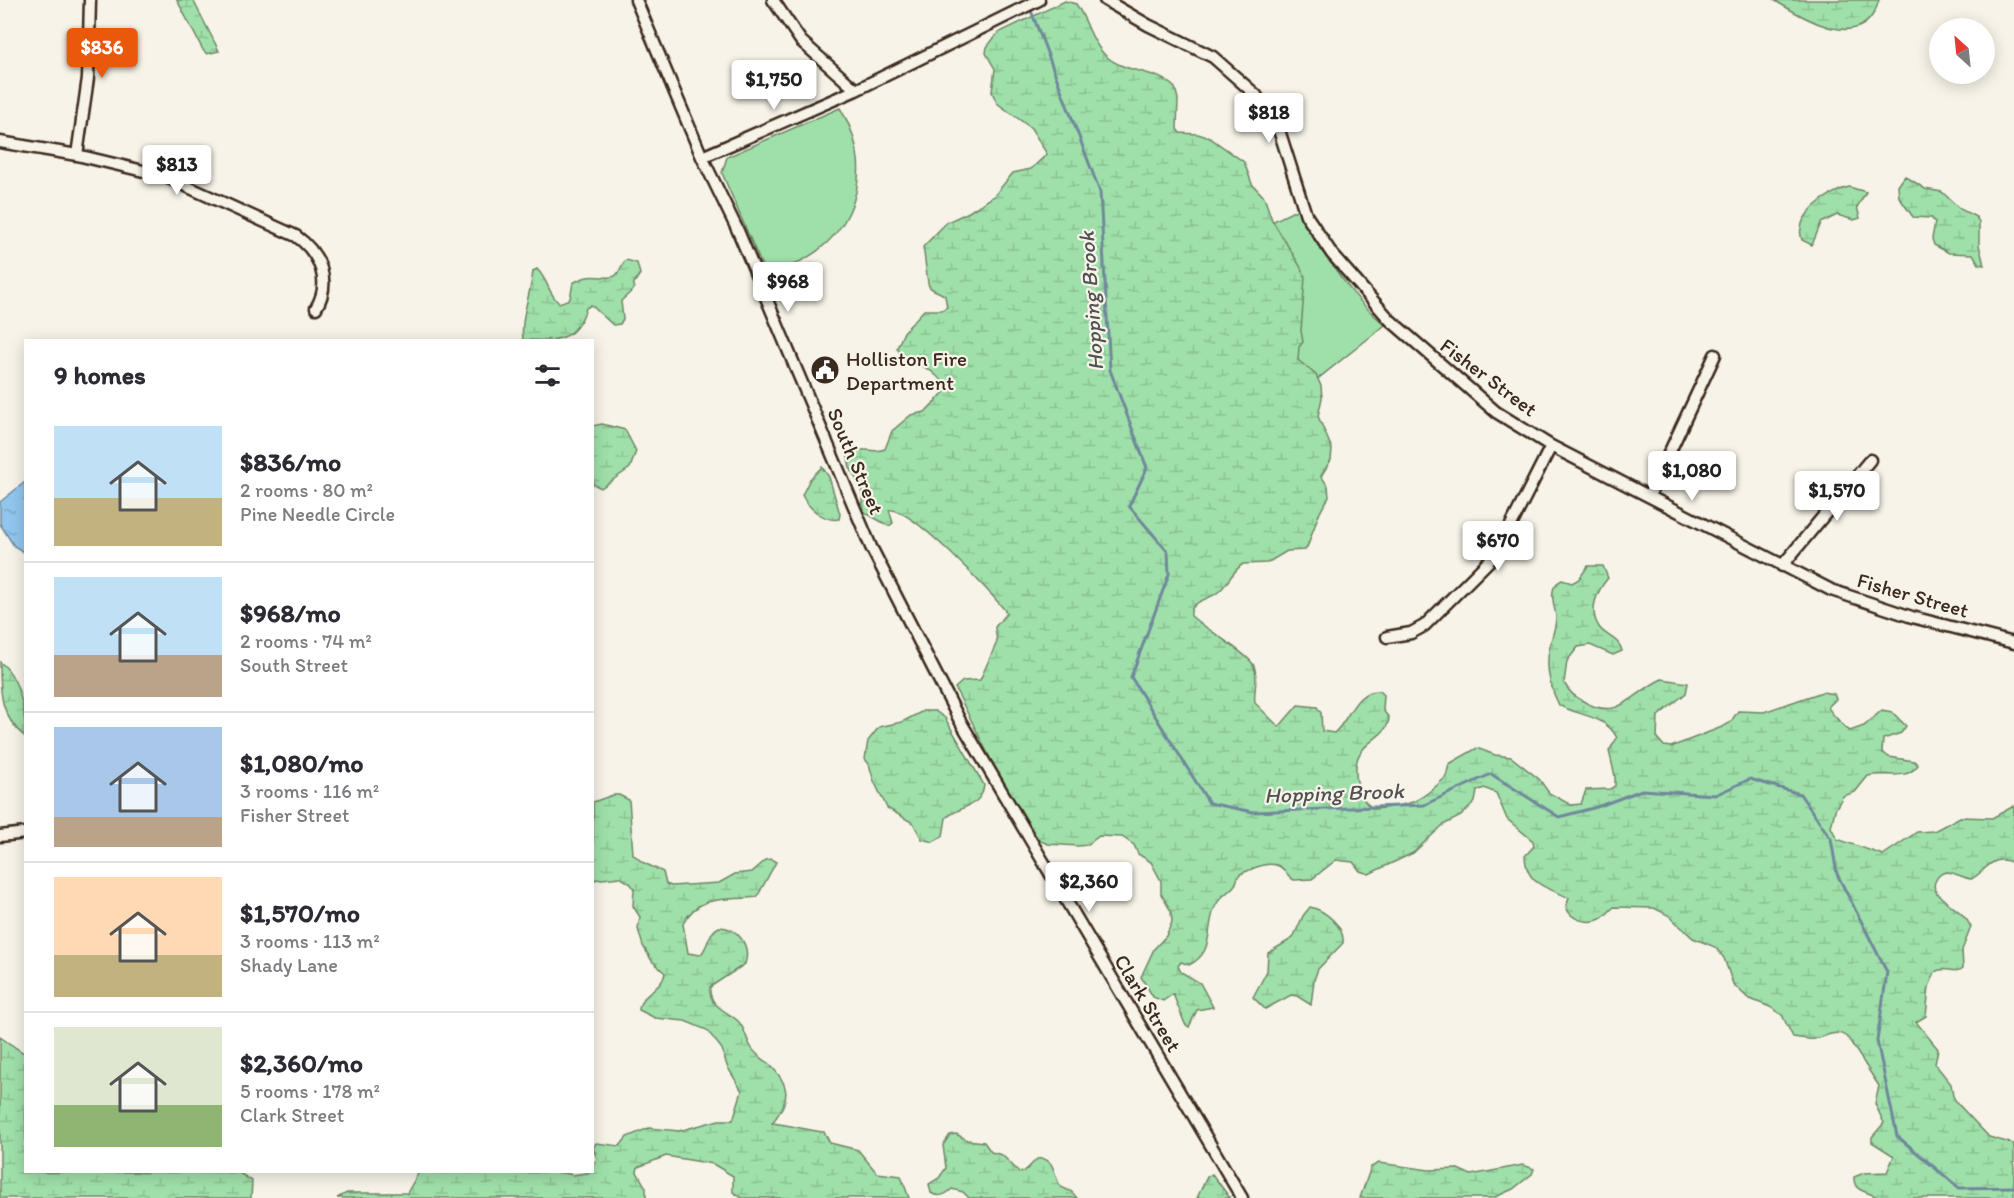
<!DOCTYPE html>
<meta charset="utf-8">
<style>
:root{--surface:#fff;--page:#f2f2f3;--text:#2b2b33;--muted:#7c7c81;--line:#e1e1e2;--accent:#ea580c}
body{margin:0;font-family:Itim,sans-serif;background:var(--page);color:var(--text);height:100vh;display:flex;flex-direction:column;font-size:22px;white-space:nowrap}
*{box-sizing:border-box;margin:0}
p{font-size:20px;color:var(--muted)}
.icon{flex:none;width:33px;height:33px;fill:none;stroke:currentColor;stroke-width:2;stroke-linecap:round;stroke-linejoin:round}
.map{position:relative;flex:1;overflow:hidden}
.panel{position:absolute;left:24px;top:339px;width:570px;height:834px;display:flex;flex-direction:column;background:var(--surface);border-radius:0px;box-shadow:0 3px 15px #0003}
.panel>*{flex:none}
.needle{width:39px;rotate:333deg}
.controls{position:absolute;left:1929px;top:18px;display:grid;gap:12px}
.controls a{display:grid;place-items:center;width:66px;height:66px;border-radius:50%;background:var(--surface);box-shadow:0 3px 15px #0003;font-size:30px}
.price{position:absolute;translate:-50% -51px;padding:0 14px;border-radius:6px;background:#fff;color:#222;font-size:20px;line-height:39px;filter:drop-shadow(0 2px 3px #0008)}
.price::after{content:'';position:absolute;left:50%;top:36px;width:18px;height:14px;margin-left:-9px;background:inherit;clip-path:polygon(0 0,100% 0,50% 100%)}
.price.active{background:var(--accent);color:#fff}
ul{padding:0;list-style:none}
li{display:flex;align-items:center;gap:18px;height:150px;padding:0 30px}
li+li{border-top:2px solid var(--line)}
li span{display:grid;place-items:center;flex:none;width:168px;height:120px;border-radius:0px;color:#555}
li>.icon{margin-inline-start:auto}
span .icon{width:72px;height:72px;fill:#fffc;stroke-width:1}
li b{font-size:26px}
h2{display:flex;justify-content:space-between;align-items:center;height:72px;padding:0 30px;font-size:26px}
.map>svg:first-child{display:block}
</style>
<div class="map">
<svg width="2014" height="1198" viewBox="0 0 2014 1198">
<defs>
<pattern id="wetland-marsh" width="20" height="14" patternUnits="userSpaceOnUse" patternTransform="scale(1.5)"><rect width="20" height="14" fill="#9fe0aa"/><path d="M1 5h8M5 5V1M11 12h8M15 12V8" fill="none" stroke="#8ac092"/></pattern>
<pattern id="water-ripples" width="26" height="14" patternUnits="userSpaceOnUse" patternTransform="scale(1.5)"><rect width="26" height="14" fill="#91c6ee"/><path d="M2 4q2-2 4 0t4 0M15 11q2-2 4 0t4 0" fill="none" stroke="#7eaacc"/></pattern>
</defs>
<rect width="100%" height="100%" fill="#f7f3e8"/>
<filter id="ink" filterUnits="userSpaceOnUse"><feTurbulence type="fractalNoise" baseFrequency=".0167" numOctaves="2"/><feDisplacementMap in="SourceGraphic" scale="12" xChannelSelector="R" yChannelSelector="G"/><feConvolveMatrix kernelMatrix="1 2 1 2 8 2 1 2 1" color-interpolation-filters="sRGB"/></filter>
<g filter="url(#ink)">
<path fill="#9fe0aa" stroke="#6d8564" stroke-width="1.5" d="M840 108C884 178 846 259 765 273L722 173 727 157Z
M1298 209C1324 252 1346 293 1385 325L1149 514 1091 311Z"/>
<path fill="url(#wetland-marsh)" stroke="#6d8564" stroke-width="1.5" d="M177 0H193L219 51 207 54 203 50Z
M1774 0H1879C1864 55 1806 20 1774 0Z
M1065 1 1076 4C1088 21 1091 43 1107 57 1127 74 1157 69 1175 88L1178 99 1177 129 1180 133 1198 134 1210 138 1244 162 1252 184 1264 197 1272 220 1300 266 1305 277 1301 331 1303 342 1299 347 1298 360 1316 375 1321 386 1322 398 1318 416 1332 449 1331 460 1321 476 1328 486 1329 497C1323 506 1317 517 1314 528 1310 536 1311 542 1305 550L1287 551 1267 563 1243 564C1232 571 1228 585 1217 593 1208 600 1189 601 1191 616 1202 626 1251 656 1254 666 1259 679 1253 691 1255 703L1279 727 1298 705 1317 707 1321 713 1322 731 1334 733C1350 720 1354 689 1380 691L1384 695 1383 710 1389 718C1387 744 1346 738 1358 786 1360 796 1365 804 1374 809 1412 805 1419 803 1446 777L1449 764 1477 748 1495 755 1511 757 1539 779 1549 793 1571 805 1581 804 1586 790 1610 789 1615 786V776L1609 751 1617 738C1606 715 1578 716 1559 705 1549 686 1545 666 1550 645 1552 637 1556 626 1556 618 1555 604 1546 588 1562 580L1572 583 1579 579 1588 566H1603L1608 578C1597 591 1588 610 1599 627 1606 637 1619 638 1622 651L1613 655 1590 645 1578 647 1567 661 1564 683C1570 693 1574 696 1583 701 1619 723 1633 692 1662 679L1688 683 1686 693 1658 716 1657 738 1664 746 1671 747 1722 727 1730 723 1738 711 1764 712 1822 692 1834 694 1836 699 1828 707C1830 712 1846 729 1850 731L1864 726 1882 710 1892 712 1906 726 1901 733 1883 739 1882 752 1889 757 1914 761 1918 765C1906 782 1885 771 1868 776L1855 792 1843 796 1835 810 1831 827 1837 839 1883 855 1917 832 1934 831 1960 817 1992 818 2014 806V867L2011 862C1990 854 1985 873 1971 879 1963 878 1956 873 1948 872 1938 872 1930 885 1937 893 1948 906 1963 910 1971 927L1962 950 1963 968C1955 975 1945 965 1935 972L1929 987 1926 1016 1916 1022 1938 1049 1935 1064 1951 1084 1953 1096 1957 1103 1989 1137 2014 1144V1198H1879C1869 1191 1853 1193 1854 1177L1864 1173 1887 1172 1894 1156 1872 1142V1137L1884 1123 1875 1104 1879 1086 1848 1038C1836 1028 1827 1037 1814 1039 1808 1040 1800 1038 1793 1037L1782 1015 1770 1007 1748 998 1733 984 1724 958 1715 947 1693 938 1668 915 1654 908 1614 907C1610 910 1607 915 1602 918 1590 925 1571 921 1566 907L1569 898C1548 887 1526 886 1525 856L1534 846 1533 841 1507 819 1496 793 1484 788 1477 791 1475 802 1461 816 1443 825 1413 853 1369 874 1360 871 1353 862 1336 860 1312 879 1294 880C1288 877 1285 869 1279 866 1268 860 1250 870 1240 874 1236 878 1238 882 1234 886 1227 894 1219 897 1215 907 1205 930 1215 952 1189 965L1181 962 1178 966 1181 972 1200 983 1213 1007 1197 1010 1189 1027 1185 1024 1173 994 1163 1001 1153 997 1141 977 1154 949 1166 936 1172 922 1171 911 1161 894V881L1151 862 1138 854 1134 845 1122 837 1099 836 1087 845 1078 846 1048 844 1031 837 1027 824 991 760 955 688 963 681 980 680 997 642 995 627 1007 613C993 594 909 505 889 510L893 523 889 526 864 512 861 487 850 468 848 457C865 443 869 455 885 449L892 431 911 415 925 412 949 387 931 371 900 353 897 348 904 332 924 310H942L947 307 945 296C940 291 932 291 929 286 927 283 925 255 923 247L947 222 969 212 994 196 1013 173 1031 169 1047 154 1031 128 997 103 992 92 995 69 986 53 987 47 998 33Z
M1905 176 1925 189 1942 192 1960 209 1976 217 1979 222V245L1984 265 1979 264 1973 254 1949 253 1934 245 1932 239 1935 222 1931 218 1913 217 1899 197 1898 186Z
M1849 187 1866 192 1857 207 1860 218 1854 220 1837 215 1821 223 1812 245 1802 240C1793 215 1829 192 1849 187Z
M626 260 637 263 640 274 634 283V289L621 301 623 319 620 324 613 325 591 305 586 308C575 343 555 341 523 340 520 317 531 294 533 271L537 269C548 280 549 295 559 303L570 299 573 283C593 270 605 281 615 276 620 273 621 264 626 260Z
M602 424 625 430 636 451 630 468 601 488 593 484 592 426Z
M822 467 829 477 840 514 839 519C825 522 808 508 802 495L810 479Z
M0 662C20 677 26 714 25 737 0 716 0 693 0 662Z
M923 711H935L945 718 984 785C982 808 958 806 946 818L943 836 933 842 922 839 913 823 887 808 874 781 869 764 865 759 868 741 879 727 902 722Z
M613 795H619L629 800 633 854 642 862 663 872 666 884 671 886 719 883 735 874 752 872 766 860 771 859 776 862 757 897C730 901 699 892 683 924L688 953 700 955C709 947 707 933 719 927 738 927 751 946 745 964L710 987C708 1006 727 1011 738 1021 745 1028 746 1039 751 1047 754 1053 762 1058 768 1063 791 1085 791 1099 772 1123 791 1125 806 1130 824 1132L830 1143 858 1150 877 1173 901 1176 909 1198H742L733 1192V1176L713 1164 666 1156 638 1167 637 1172 646 1188V1198H337L347 1193H407L419 1172H560L573 1175 592 1172 593 1165 597 1159 593 1148 596 1143 620 1146 627 1137 649 1128 679 1131 719 1120H733L742 1091 727 1066 722 1049 707 1030 685 1021 655 1018 639 1010C639 994 662 991 665 973L652 961 643 946 638 929 640 917 633 906 634 889 631 884 620 877 593 880V802Z
M1310 907C1325 910 1345 927 1343 943L1318 969 1314 980 1311 1005 1297 996 1291 995 1265 1009 1253 997 1267 971 1268 953 1293 938 1303 916Z
M0 1037 25 1054 26 1172H238L252 1181 251 1198H0Z
M956 1134 967 1140 984 1142 991 1152 1002 1155 1019 1172H1024L1037 1159C1056 1156 1053 1177 1061 1187L1072 1192 1077 1198H969L963 1192 952 1189C945 1195 939 1198 931 1193L929 1184 939 1178 946 1168 943 1145 950 1135Z
M1379 1163 1429 1170 1458 1169 1471 1175 1523 1165 1534 1169 1532 1174 1513 1189 1493 1198H1360L1371 1167Z
M1212 1174 1230 1198H1197L1207 1177Z"/>
<path fill="url(#water-ripples)" stroke="#6f889b" stroke-width="1.5" d="M25 482 26 553H25L14 546 0 524V502Z"/>
<g fill="none" stroke-linecap="round" stroke-linejoin="round">
<path stroke="#6f889b" stroke-width="3" d="M1027 0 1100 192 1110 370 1147 468 1129 506 1168 552 1169 574 1131 677 1209 803 1253 812 1424 805 1491 774 1559 817 1597 807 1642 790 1715 795 1750 779 1800 794 1831 839 1837 874 1887 972 1877 1041 1897 1136 1959 1188 2014 1187"/>
<g stroke="#3b2a1e" stroke-width="15">
<path id="minor" d="M636 0 702 157 738 231 871 547 959 719 1242 1198
M773 0 801 41 856 90 1039 0
M1105 0 1148 25 1213 57 1256 95 1279 130 1306 215 1332 254 1390 320 1496 412 1551 446 1831 590 1912 617 2014 643
M0 142 77 155 164 176 296 236C320 253 332 282 316 308
M77 155 88 78 90 0
M702 157 856 90
M1650 494 1715 355
M1782 566 1870 460
M1387 637 1411 633 1424 626 1489 561 1506 535 1551 446
M0 836 26 833"/>
</g>
<use href="#minor" stroke="#f7f3e8" stroke-width="10"/>
</g>
</g>
<defs>
<g id="civic-disc" transform="scale(1.5)"><circle r="9.5" fill="#3b2a1e" stroke="#f7f3e8"/><path d="M-.6-6.5H3V-4.5H.6V-3L4-1V1h2V6H-6V1h2V-1L-.6-3ZM-1.2 2.5V6h2.4V2.5Z" fill="#fff"/></g>
</defs>
<g fill-rule="evenodd">
<use href="#civic-disc" x="825" y="370"/>
</g>
<g text-anchor="middle" dominant-baseline="central" stroke-width="4.5" stroke-linejoin="round" paint-order="stroke">
<g font-size="21" fill="#3b2a1e" stroke="#f7f3e8" text-anchor="start">
<text x="846" y="358">Holliston Fire<tspan x="846" dy="24">Department</tspan></text>
</g>
<g font-size="21" fill="#3b2a1e" stroke="#f7f3e8">
<text transform="translate(1489 377) rotate(37)">Fisher Street</text>
<text transform="translate(856 461) rotate(67)">South Street</text>
<text transform="translate(1913 595) rotate(16)">Fisher Street</text>
<text transform="translate(1148 1003) rotate(59)">Clark Street</text>
</g>
<g font-size="22" font-style="italic" fill="#505152" stroke="#f7f3e8">
<text transform="translate(1091 301) rotate(-94)">Hopping Brook</text>
<text transform="translate(1334 793) rotate(-2)">Hopping Brook</text>
</g>
</g>
</svg>
<div class="controls">
<a><svg class="needle" viewBox="-14 -14 28 28"><path d="M0-13l5 13h-10z" fill="#e53935"/><path d="M0 13l5-13h-10z" fill="#7c7c81"/></svg></a>
</div>
<b class="price active" style="left:102px;top:79px">$836</b>
<b class="price" style="left:774px;top:111px">$1,750</b>
<b class="price" style="left:1269px;top:144px">$818</b>
<b class="price" style="left:177px;top:196px">$813</b>
<b class="price" style="left:788px;top:313px">$968</b>
<b class="price" style="left:1692px;top:502px">$1,080</b>
<b class="price" style="left:1837px;top:522px">$1,570</b>
<b class="price" style="left:1498px;top:572px">$670</b>
<b class="price" style="left:1089px;top:913px">$2,360</b>
<section class="panel">
<h2>9 homes<svg class="icon" aria-label="filters" viewBox="0 0 24 24"><path d="M4 7h16M4 17h16"/><circle cx="9" cy="7" r="2"/><circle cx="15" cy="17" r="2"/></svg></h2>
<ul>
<li><span style="background:linear-gradient(#bfe0f5 60%,#c2b280 0)"><svg class="icon" aria-label="home" viewBox="0 0 24 24"><path d="M3 11l9-7 9 7M6 9v11h12V9"/></svg></span><div><b>$836/mo</b><p>2 rooms · 80 m²</p><p>Pine Needle Circle</p></div></li>
<li><span style="background:linear-gradient(#bfe0f5 65%,#b9a48a 0)"><svg class="icon" aria-label="home" viewBox="0 0 24 24"><path d="M3 11l9-7 9 7M6 9v11h12V9"/></svg></span><div><b>$968/mo</b><p>2 rooms · 74 m²</p><p>South Street</p></div></li>
<li><span style="background:linear-gradient(#a9c7e8 75%,#b9a48a 0)"><svg class="icon" aria-label="home" viewBox="0 0 24 24"><path d="M3 11l9-7 9 7M6 9v11h12V9"/></svg></span><div><b>$1,080/mo</b><p>3 rooms · 116 m²</p><p>Fisher Street</p></div></li>
<li><span style="background:linear-gradient(#ffd9b3 65%,#c2b280 0)"><svg class="icon" aria-label="home" viewBox="0 0 24 24"><path d="M3 11l9-7 9 7M6 9v11h12V9"/></svg></span><div><b>$1,570/mo</b><p>3 rooms · 113 m²</p><p>Shady Lane</p></div></li>
<li><span style="background:linear-gradient(#dfe7d0 65%,#8fb573 0)"><svg class="icon" aria-label="home" viewBox="0 0 24 24"><path d="M3 11l9-7 9 7M6 9v11h12V9"/></svg></span><div><b>$2,360/mo</b><p>5 rooms · 178 m²</p><p>Clark Street</p></div></li>
</ul>
</section>
</div>
